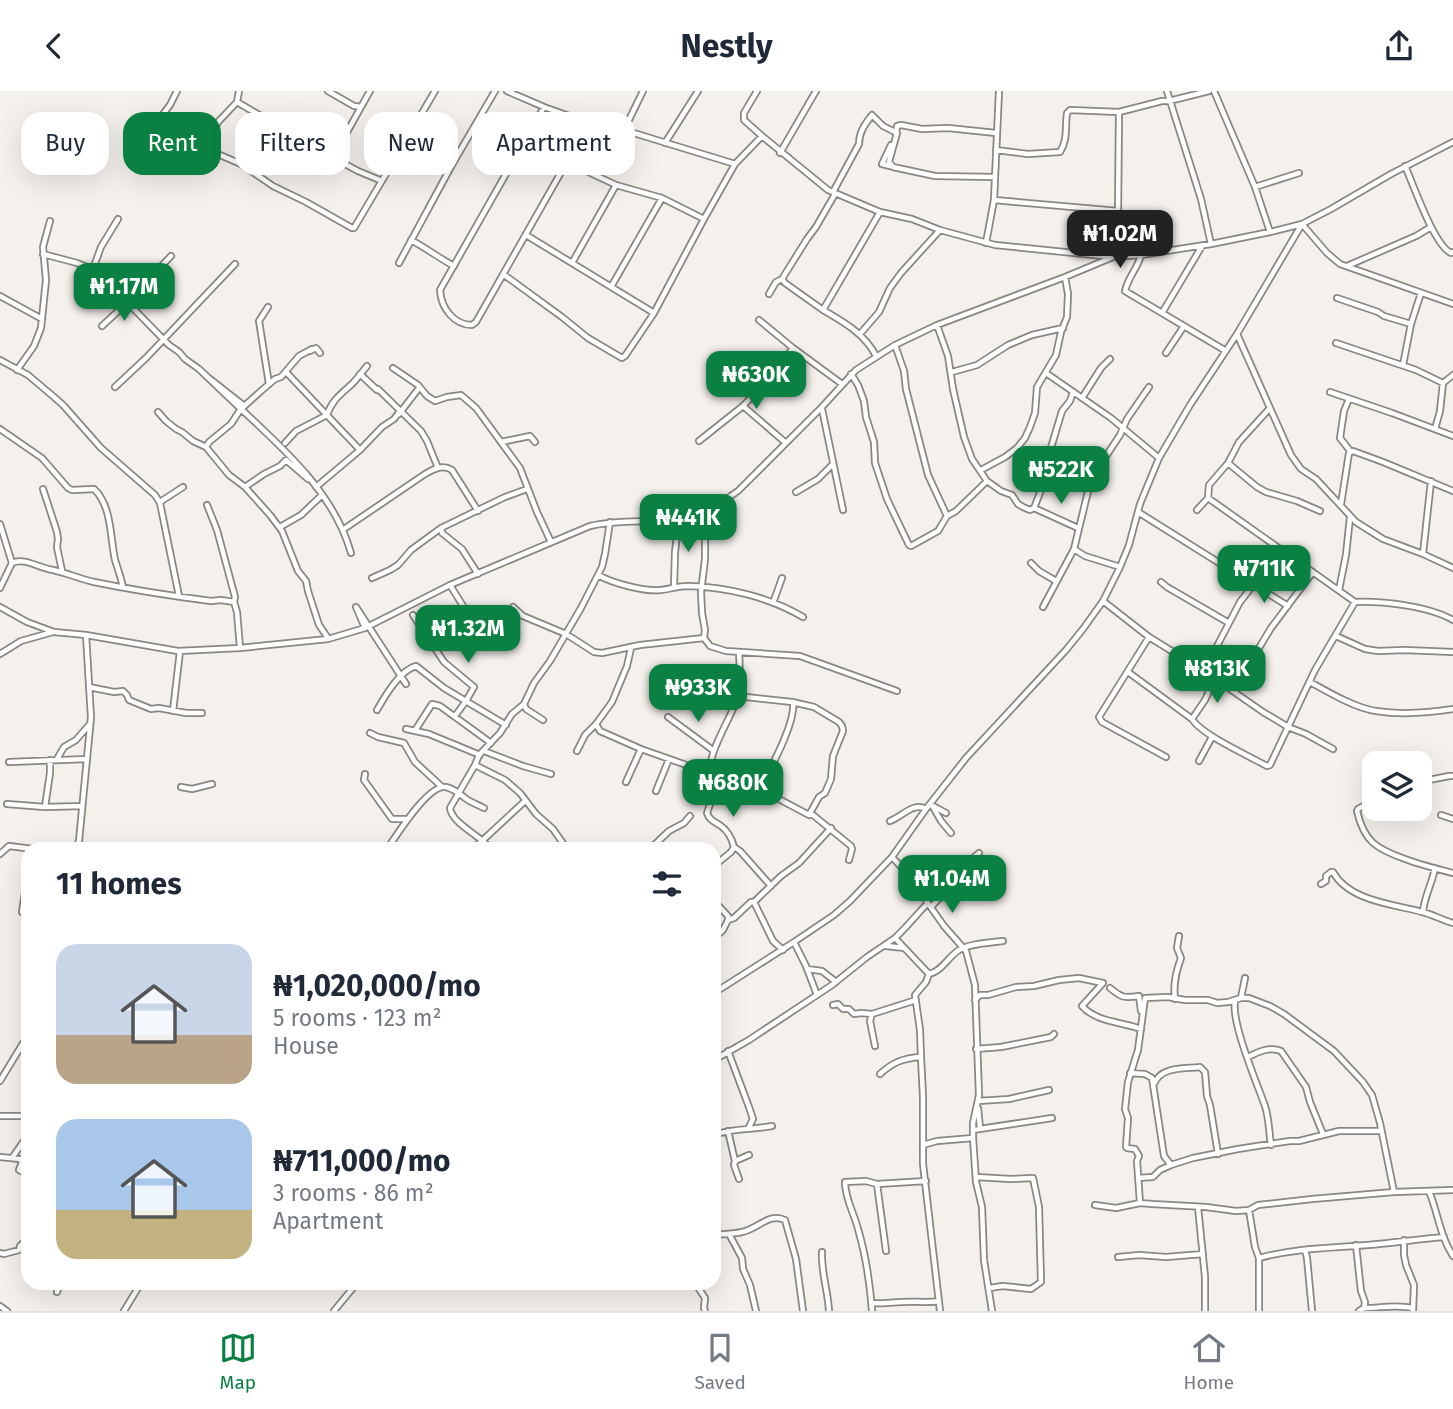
<!DOCTYPE html>
<meta charset="utf-8">
<style>
:root{--surface:#fff;--page:#f6f6f7;--text:#1f2937;--muted:#747a83;--line:#e0e1e3;--accent:#0b8043}
body{margin:0;font-family:"Fira Sans",sans-serif;background:var(--page);color:var(--text);height:100vh;display:flex;flex-direction:column;font-size:26px;white-space:nowrap}
*{box-sizing:border-box;margin:0}
p{font-size:23px;color:var(--muted)}
.icon{flex:none;width:38px;height:38px;fill:none;stroke:currentColor;stroke-width:2;stroke-linecap:round;stroke-linejoin:round}
.map{position:relative;flex:1;overflow:hidden}
.side{position:absolute;left:21px;top:751px;width:700px;height:448px;display:flex;flex-direction:column;background:var(--surface);border-radius:21px;box-shadow:0 7px 28px #0002}
.side>*{flex:none}
.hud{position:absolute;left:21px;top:21px;width:700px;height:63px;display:flex;gap:14px}
.fabs{position:absolute;left:1362px;top:660px;display:grid;gap:14px}
.fabs a{display:grid;place-items:center;width:70px;height:70px;border-radius:14px;background:var(--surface);box-shadow:0 7px 28px #0002;font-size:35px}
.price{position:absolute;translate:-50% -60px;padding:0 16px;border-radius:14px;background:var(--accent);color:#fff;font-size:23px;line-height:46px;filter:drop-shadow(0 2px 4px #0008)}
.price::after{content:'';position:absolute;left:50%;top:42px;width:21px;height:16px;margin-left:-10px;background:inherit;clip-path:polygon(0 0,100% 0,50% 100%)}
.price.on{background:#222;color:#fff}
ul{padding:0;list-style:none}
li{display:flex;align-items:center;gap:21px;height:175px;padding:0 35px}
li span{display:grid;place-items:center;flex:none;width:196px;height:140px;border-radius:21px;color:#555}
li>.icon{margin-inline-start:auto}
span .icon{width:84px;height:84px;fill:#fffc;stroke-width:1}
li b{font-size:30px}
h2{display:flex;justify-content:space-between;align-items:center;height:84px;padding:0 35px;font-size:30px}
.pill{padding:0 24px;border-radius:21px;background:var(--surface);box-shadow:0 7px 28px #0002;font-size:24px;line-height:63px}
.pill.on{background:var(--accent);color:#fff}
header{display:flex;justify-content:space-between;align-items:center;height:91px;padding:0 35px;background:var(--surface);font-size:32px;font-weight:700}
.tab-bar{display:flex;justify-content:space-around;align-items:center;height:98px;border-top:2px solid var(--line);background:var(--surface);font-size:19px;color:var(--muted)}
.tab-bar a{display:grid;justify-items:center;gap:4px}
.tab-bar .on{color:var(--accent)}
.map>svg:first-child{display:block}
</style>
<header><svg class="icon" aria-label="back" viewBox="0 0 24 24"><path d="M15 5l-7 7 7 7"/></svg>Nestly<svg class="icon" aria-label="share" viewBox="0 0 24 24"><path d="M12 15V3M7 8l5-5 5 5M5 13v7h14v-7"/></svg></header>
<div class="map">
<svg width="1453" height="1220" viewBox="0 0 1453 1220">
<rect width="100%" height="100%" fill="#f4f0ec"/>
<g fill="none" stroke-linecap="round" stroke-linejoin="round">
<g stroke="#8a8782" stroke-width="8">
<path id="minor" d="M177 0 170 14 160 27 206 58
M239 0 237 11 218 31 206 58 241 73 273 95 306 111 352 137H354L435 0
M328 0 354 15 361 16
M507 0 544 16 589 32 624 39 735 73 762 45 828 99 880 121 912 128 940 139 995 154 1113 166 1118 124 1119 21 1162 10H1169L1209 0
M757 0 744 22V29L762 45
M1167 0 1201 108 1211 153
M1214 0 1255 96 1270 141
M237 11 330 65 358 80 382 90
M544 16 440 199C441 217 454 234 472 234L476 231 589 32
M624 39 643 0
M896 43 897 35 901 34 922 38 948 37 996 42
M665 52 698 0
M996 59 1028 63 1060 61C1068 49 1065 36 1067 22L1070 19 1119 21
M780 62 816 0
M330 65 346 43 370 0
M567 71 616 94
M890 75 882 73 891 54
M1405 75C1414 95 1434 154 1451 162L1453 161
M1255 96 1299 82
M833 101 859 53C859 41 865 33 872 24L883 35 897 42 889 71 893 76 935 85 995 86
M994 109 1118 120
M1302 133 1327 162 1340 173 1453 213
M526 144 654 222
M411 149C426 157 439 167 454 175
M986 152 994 109 999 0
M43 163 77 172 102 182 130 208
M1141 164C1138 177 1128 186 1125 200L1226 260
M171 165 130 208 128 212 169 254 179 261 185 268 199 278 241 318 210 288 243 314
M399 172 453 72 495 0
M572 172 616 94 662 107 704 128 735 73
M1347 175 1416 145 1431 136
M93 178 101 156 118 128
M503 183 562 226 588 247 622 267 625 265 654 222 704 128
M611 196 662 107
M769 203 776 191 782 188
M0 205 42 228
M1337 207 1378 221 1384 225 1411 233
M268 216 259 230 269 293
M823 219 785 192 782 188 807 148 816 136 835 103
M1162 222 1202 155
M759 229 793 257
M937 234 948 265 953 298 964 346 972 368 987 390 1001 400 1012 404 1018 413 1023 416 1030 419 1034 417 1078 437
M102 235 128 211
M860 243 879 221 890 197 901 182 940 139
M1237 243 1291 364 1301 378 1316 388 1356 431 1383 448 1423 463 1453 477
M1336 252 1416 279 1443 292
M895 254 904 280 906 298 928 384 947 425
M312 258 299 265 281 286 275 288 261 300 241 318C285 359 334 402 351 462
M310 260 316 257 320 262
M1166 262 1184 235
M876 265C865 243 844 231 823 219L880 121
M0 269 28 284 54 306 63 314 101 357 155 404 160 412 179 505
M1403 274 1411 233 1421 202
M393 277 418 294 427 305 435 310 447 306 461 304 476 317 520 377 537 421 551 451
M17 279 34 255 41 237 46 189 43 156 50 130
M286 281 360 359
M952 281 977 274 1008 254 1032 244 1063 237
M1046 282 1111 327 1159 367
M360 283 377 299
M851 283 858 294 864 310 866 326 874 351 875 372 887 408 909 454 911 455 938 440 947 425 956 420 987 390
M115 296 146 267 235 173
M378 298 421 340 427 350 438 377
M1330 301 1392 322 1453 345
M1082 307 1101 277 1110 268
M1349 308 1344 320 1340 347 1351 361
M743 315 786 352
M822 318 843 419
M158 321 166 330 176 338 182 341 193 350 206 356 229 384 245 396 270 424 282 440 298 480 306 490 308 500 319 534 328 547
M399 323 419 297
M0 338 42 367 68 397 72 399 94 398C112 415 110 446 115 469 118 478 121 487 123 496
M1435 338 1440 320 1443 292 1453 284
M699 350 743 315 767 290 793 257 842 293
M501 351 530 345 535 351
M285 352 296 340 327 324C332 309 341 303 352 293 357 288 362 281 367 275
M206 356 209 351 231 333 242 316
M1228 372 1257 396 1266 401 1297 410 1320 420
M981 379 1005 366 1017 357 1025 347 1030 336 1035 322 1037 296 1056 264 1061 241 1067 226 1068 203 1065 186
M245 396 264 383 280 375 286 369 308 388
M316 396 360 359 382 336 394 328 400 320
M43 398 57 441 58 448 57 456 62 480
M796 401 818 388 833 373
M1208 407 1355 511C1383 510 1429 515 1453 529
M160 411 183 396
M1341 413 1349 362 1353 360 1383 371 1453 400
M207 414 217 439 235 506 234 511
M1034 417 1043 394 1050 360 1062 320 1070 310 1073 301
M1197 419 1208 407 1209 394 1228 372 1239 351 1270 317
M1138 421 1288 515
M703 422 706 428 708 438 705 447V468L701 501 702 522 705 539 704 547 710 555 726 560 800 565 897 600
M0 433 12 472 0 497
M280 436 301 424 322 404
M344 438 425 383C434 378 442 373 452 379L478 420
M1074 458 1085 465 1120 476
M1423 463 1431 390
M12 472C24 466 39 477 53 479 67 482 80 488 94 491 133 499 172 505 211 510L221 509 234 511 237 521 240 557
M1031 472 1039 480 1056 490
M478 483 462 458 442 442 441 437 505 406 527 398
M598 484C612 492 645 501 661 499 670 498 678 495 688 495 727 496 769 506 803 526
M372 487 390 479 398 474 411 459 441 437
M1161 491 1167 496 1229 532
M450 494 473 531 492 544
M674 496 675 461 679 428
M1339 499 1346 464 1350 426
M1103 510 1149 546 1204 580 1263 621 1288 636 1306 643 1333 658
M773 512 782 487
M0 516 27 531 54 541 86 544 178 560 240 557 328 548 365 537 450 494 590 435C626 426 665 435 700 423 714 418 726 408 738 400L821 317 856 279 895 254 937 234 1065 186 1113 166 1141 164 1211 153 1270 141 1302 133 1331 118 1391 83 1453 51
M513 516 523 525 566 543 594 561 602 562 640 554 704 547
M1043 516 1074 458 1091 388 1120 344 1127 328 1149 296
M413 524 444 571 474 596 466 610 455 625
M365 537 356 516 406 593
M1336 545 1365 558 1378 560 1404 559 1453 561
M1149 546 1099 626 1102 631 1166 666
M1259 557 1271 537 1313 481
M739 561C740 576 741 595 736 610 731 628 702 669 713 686L760 698 809 724H813L851 755 852 758 849 769
M0 563 21 550 53 541
M1204 580 1240 511 1254 493
M1128 581 1192 628C1202 644 1249 665 1267 675L1270 674 1315 579 1355 511
M1310 591C1328 601 1355 617 1376 620 1401 624 1428 622 1453 618
M89 596 114 601 123 600 127 604 129 609 151 618 159 617 186 622H202
M737 605 792 611 814 616 839 631 842 635 843 640 833 665 831 688 825 702 819 706 809 724
M524 613 526 618 543 629
M377 619C385 605 400 579 416 575L444 597 506 634
M173 620 180 560
M668 626 714 660
M1192 628 1205 609 1215 587
M596 633 600 640 641 658 709 682
M406 638 429 643 480 664
M416 638 432 613 440 615 491 652
M370 642 378 646 404 652 415 671 441 695
M484 660 523 675 551 683
M577 660 585 644 596 633 612 611 627 575 631 557
M57 668 64 656 76 649 89 634
M1199 670 1212 646
M9 671 87 668
M475 674 505 689 520 702 536 723 553 738 567 758
M365 683 364 689 392 728H407
M626 691 641 658
M1419 691 1449 685H1453
M181 696 192 698 212 693
M760 698C770 678 796 632 793 611
M656 700 669 668
M1374 709 1358 718 1357 720C1364 751 1377 758 1405 768 1421 774 1437 778 1453 782
M7 713 45 716 82 715
M933 715 946 722
M45 716 50 682V669
M933 716 941 730 951 742
M1441 724 1453 728
M890 730C903 725 913 711 926 718
M734 756 740 760 771 795
M75 758 79 750 91 626 86 544
M387 758C397 744 428 693 446 696 454 698 459 702 465 707 470 711 478 714 484 717
M472 758 483 749 525 710
M491 758C480 744 452 733 450 717L475 674 479 664 500 642 512 623 524 613 534 592 550 570 581 517 602 476 605 463 610 431
M650 758 669 740 684 732 690 725
M0 763 9 755 33 758
M892 766 906 781 944 835 966 860 975 894 979 1004 973 1032V1047L976 1091 982 1116 984 1169 992 1220
M714 775 731 761 734 756C732 748 728 740 721 735 714 730 710 730 707 722L719 687
M1321 793 1326 790V785L1331 781H1333C1349 810 1393 813 1422 821 1432 823 1442 829 1453 832
M714 810 728 825V829L734 827 751 811H754L781 785 799 772 831 737
M754 811 773 850 783 859
M928 812C916 824 907 836 895 847L929 883
M931 816 970 775 972 768 979 762
M22 821 28 781
M1423 821C1424 806 1432 793 1435 777
M714 847 723 839 728 829
M794 851 806 875 817 904
M886 855 904 857
M807 878 822 880 836 891
M1110 897C1122 907 1124 907 1139 905L1141 920
M714 902 794 851 834 824 850 810 892 766 926 718 966 667 1066 559 1083 538 1103 510 1120 476 1129 454 1140 413 1159 367 1190 314 1237 243 1302 133
M1241 907 1245 887
M1175 908C1173 893 1176 881 1181 867L1177 857 1179 845
M975 909 980 904H988L1016 896 1034 895 1059 889 1079 887 1103 892 1082 915C1096 931 1122 931 1141 938
M1235 910C1231 932 1257 992 1265 1015 1269 1027 1269 1041 1271 1054
M833 914 838 913 843 918H849L854 923 861 922 872 923
M875 955 870 930 872 923 916 909
M976 958 1001 956 1051 946 1054 943
M728 960 749 1016 753 1028 749 1036
M921 966 923 1006V1073L940 1220
M1248 966C1258 961 1270 955 1281 960L1306 996 1310 1011 1323 1043
M714 969 749 949 832 894 867 866 895 847
M1130 982 1145 983 1152 987 1164 1065 1171 1074
M880 983C893 971 904 967 921 966L920 939 915 904 926 891 929 883C941 881 948 866 959 859 971 852 989 852 1003 850
M0 990 28 944
M1154 993C1161 975 1184 978 1200 976L1205 981 1207 1005 1210 1014 1218 1063
M978 1010 1009 1008 1049 999
M978 1017 980 1037
M0 1025H28
M973 1039 1052 1027
M728 1040 735 1070
M714 1044C732 1037 753 1039 772 1035
M923 1054 937 1050 973 1047
M0 1066 20 1068 22 1071 19 1079 27 1083 28 1089
M12 1067 28 1044
M20 1068 28 1067
M976 1086 1010 1088 1033 1087 1039 1116 1041 1191 1031 1198 1003 1195 989 1197
M1138 1087 1153 1086 1160 1079 1171 1074 1193 1067 1238 1058 1290 1050H1299L1339 1040H1381
M739 1088 734 1074 735 1070 749 1064
M1429 1100C1438 1122 1440 1145 1453 1165
M1140 1112 1137 1070 1139 1065 1135 1058 1127 1057 1126 1056 1128 1027 1125 1018 1128 991 1138 959 1145 907 1168 906 1185 909H1208L1217 912 1228 911 1241 907H1249L1270 915 1284 923 1334 960 1363 991 1372 1004 1380 1032 1394 1101
M1095 1114 1116 1117 1140 1112 1152 1113 1206 1116 1236 1120 1249 1119 1258 1114 1312 1108 1394 1101 1453 1099
M1198 1116 1205 1186V1220
M1249 1119 1255 1156 1259 1167V1220
M729 1143 742 1167 743 1178 750 1194 756 1220
M714 1144C724 1143 733 1143 742 1141 758 1138 769 1121 785 1129L796 1168 803 1220
M1404 1149V1164L1406 1174 1414 1194 1413 1220
M1356 1154 1361 1200 1365 1211 1364 1217 1359 1220
M1305 1159 1307 1167 1312 1220
M886 1160 877 1093 926 1090
M822 1161C821 1181 828 1200 829 1220
M0 1162 4 1163 19 1159 20 1155 28 1147
M1118 1166 1139 1164 1166 1166 1203 1163
M1259 1167C1295 1157 1332 1157 1368 1154 1393 1152 1419 1148 1444 1146
M695 1192 705 1207 704 1217 705 1220
M57 1201 60 1192
M872 1212C882 1213 892 1211 902 1211 915 1210 926 1212 939 1210
M0 1215 7 1220
M1365 1217C1380 1217 1397 1213 1412 1217
M124 1220 141 1192
M334 1220 357 1192
M872 1220C870 1193 866 1165 858 1138 854 1122 845 1108 845 1091L866 1090 877 1093"/>
</g>
<use href="#minor" stroke="#fff" stroke-width="4.5"/>
</g>
</svg>
<div class="fabs">
<a><svg class="icon" aria-label="layers" viewBox="0 0 24 24"><path d="M12 4l9 5-9 5-9-5zM3 14l9 5 9-5"/></svg></a>
</div>
<b class="price on" style="left:1120px;top:179px">₦1.02M</b>
<b class="price" style="left:124px;top:232px">₦1.17M</b>
<b class="price" style="left:756px;top:320px">₦630K</b>
<b class="price" style="left:1061px;top:415px">₦522K</b>
<b class="price" style="left:688px;top:463px">₦441K</b>
<b class="price" style="left:1264px;top:514px">₦711K</b>
<b class="price" style="left:468px;top:574px">₦1.32M</b>
<b class="price" style="left:1217px;top:614px">₦813K</b>
<b class="price" style="left:698px;top:633px">₦933K</b>
<b class="price" style="left:733px;top:728px">₦680K</b>
<b class="price" style="left:952px;top:824px">₦1.04M</b>
<div class="hud">
<a class="pill">Buy</a>
<a class="pill on">Rent</a>
<a class="pill">Filters</a>
<a class="pill">New</a>
<a class="pill">Apartment</a>
</div>
<section class="side">
<h2>11 homes<svg class="icon" aria-label="filters" viewBox="0 0 24 24"><path d="M4 7h16M4 17h16"/><circle cx="9" cy="7" r="2"/><circle cx="15" cy="17" r="2"/></svg></h2>
<ul>
<li><span style="background:linear-gradient(#c9d6e8 65%,#b9a48a 0)"><svg class="icon" aria-label="home" viewBox="0 0 24 24"><path d="M3 11l9-7 9 7M6 9v11h12V9"/></svg></span><div><b>₦1,020,000/mo</b><p>5 rooms · 123 m²</p><p>House</p></div></li>
<li><span style="background:linear-gradient(#a9c7e8 65%,#c2b280 0)"><svg class="icon" aria-label="home" viewBox="0 0 24 24"><path d="M3 11l9-7 9 7M6 9v11h12V9"/></svg></span><div><b>₦711,000/mo</b><p>3 rooms · 86 m²</p><p>Apartment</p></div></li>
</ul>
</section>
</div>
<nav class="tab-bar">
<a class="on"><svg class="icon" aria-label="map" viewBox="0 0 24 24"><path d="M3 6l6-2 6 2 6-2v14l-6 2-6-2-6 2zM9 4v14M15 6v14"/></svg>Map</a>
<a><svg class="icon" aria-label="saved" viewBox="0 0 24 24"><path d="M7 4h10v16l-5-4-5 4z"/></svg>Saved</a>
<a><svg class="icon" aria-label="home" viewBox="0 0 24 24"><path d="M3 11l9-7 9 7M6 9v11h12V9"/></svg>Home</a>
</nav>
